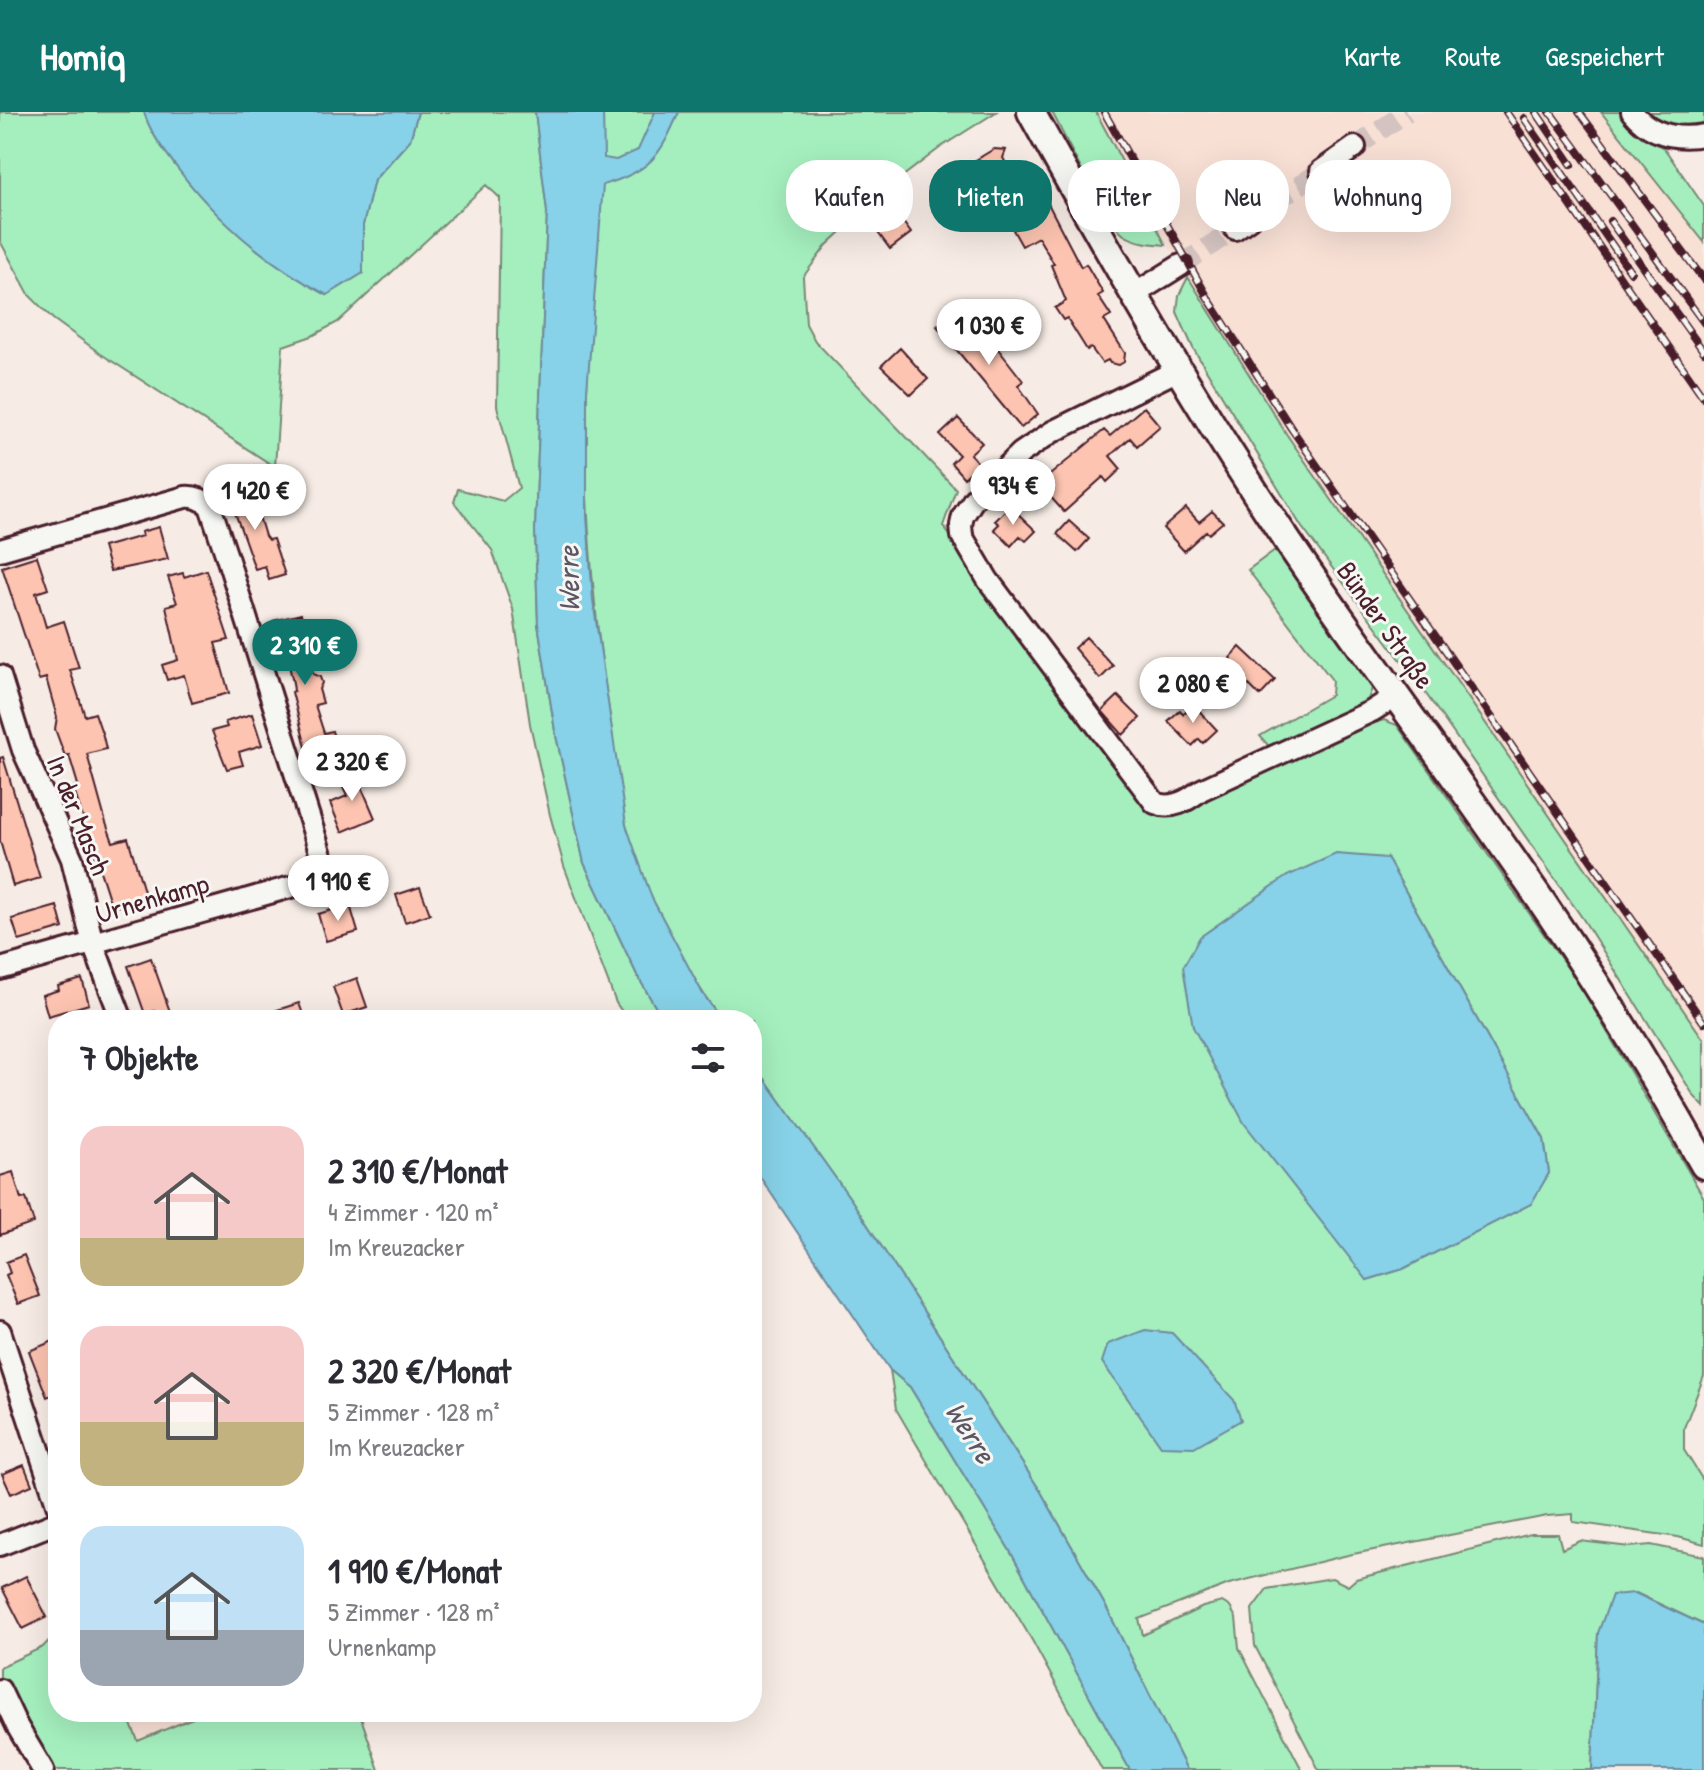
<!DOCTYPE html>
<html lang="de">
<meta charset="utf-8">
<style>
:root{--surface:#fff;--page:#f7f7f7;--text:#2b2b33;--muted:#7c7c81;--accent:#0f766e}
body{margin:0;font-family:"Patrick Hand",sans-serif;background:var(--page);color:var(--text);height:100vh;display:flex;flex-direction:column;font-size:30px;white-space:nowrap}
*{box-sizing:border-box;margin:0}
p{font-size:26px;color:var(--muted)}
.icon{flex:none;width:44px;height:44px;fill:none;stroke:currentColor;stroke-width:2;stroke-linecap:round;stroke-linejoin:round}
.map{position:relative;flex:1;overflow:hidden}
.panel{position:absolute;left:48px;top:898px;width:714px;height:712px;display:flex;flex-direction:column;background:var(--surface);border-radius:32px;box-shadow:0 8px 32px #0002}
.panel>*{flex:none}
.guide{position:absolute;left:786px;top:48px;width:760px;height:72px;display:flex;gap:16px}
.price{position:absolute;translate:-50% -68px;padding:0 18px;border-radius:28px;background:#fff;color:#222;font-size:26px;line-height:52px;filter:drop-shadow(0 2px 4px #0008)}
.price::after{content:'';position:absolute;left:50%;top:48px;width:24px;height:18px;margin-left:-12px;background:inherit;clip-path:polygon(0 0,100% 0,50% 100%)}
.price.selected{background:var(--accent);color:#fff}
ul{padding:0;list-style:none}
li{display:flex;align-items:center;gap:24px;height:200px;padding:0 32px}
li span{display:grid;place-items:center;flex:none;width:224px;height:160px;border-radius:24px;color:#555}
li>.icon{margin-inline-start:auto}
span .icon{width:96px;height:96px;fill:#fffc;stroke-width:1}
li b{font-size:34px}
h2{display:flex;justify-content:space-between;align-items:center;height:96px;padding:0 32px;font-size:34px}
.pill{padding:0 28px;border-radius:32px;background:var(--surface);box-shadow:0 8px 32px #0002;font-size:28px;line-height:72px}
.pill.selected{background:var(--accent);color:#fff}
header{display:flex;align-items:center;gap:48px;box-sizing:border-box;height:112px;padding:0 40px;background:var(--accent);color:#fff}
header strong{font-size:38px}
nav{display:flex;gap:44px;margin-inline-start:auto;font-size:28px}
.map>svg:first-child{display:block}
</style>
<header>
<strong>Homiq</strong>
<nav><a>Karte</a><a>Route</a><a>Gespeichert</a></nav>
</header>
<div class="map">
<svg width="1704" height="1658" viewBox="0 0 1704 1658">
<rect width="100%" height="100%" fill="#f7ece5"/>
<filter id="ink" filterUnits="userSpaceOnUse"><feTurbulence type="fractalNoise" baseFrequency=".0125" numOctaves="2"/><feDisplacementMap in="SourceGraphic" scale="16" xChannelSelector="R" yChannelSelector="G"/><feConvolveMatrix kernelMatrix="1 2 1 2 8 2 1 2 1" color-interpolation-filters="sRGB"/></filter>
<g filter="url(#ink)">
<path fill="#f8e0d5" d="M1096 0H1601L1704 130V928L1287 323 1167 131Z
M126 1600H207L138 1629Z"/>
<path fill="#a5efbe" stroke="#788774" stroke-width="2" fill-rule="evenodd" d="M0 0H144C151 23 164 38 178 57 219 111 268 152 327 183L363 161V113L374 68 410 28 418 0H535L547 100 535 418 538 512 555 619 584 751 637 863 663 908H628L616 891 564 754 550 703 530 612 513 497 492 438 454 390 458 377 503 389 519 376 497 294 500 86 486 73 338 210 312 224 283 234 275 355 101 242 53 207 30 184 0 129Z
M603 0H996L941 35 894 71 827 133 803 165 806 212 815 229 956 377 943 414 1154 696 1280 647 1260 624 1331 583 1332 568 1248 458 1275 438 1374 571 1357 617 1384 608 1397 613 1581 875 1704 1086V1264L1684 1316V1338L1704 1370V1432L1678 1425 1573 1410V1402L1547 1404 1348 1443 1229 1472 1139 1507 1143 1523 1203 1495 1222 1490 1230 1495 1236 1506 1239 1536 1302 1658H1187L1106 1495 1041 1380 852 1089 752 949V908H722C683 856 641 776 626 713 618 678 615 640 610 605 593 497 582 388 587 279 591 185 604 93 603 0ZM1387 746 1544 1027 1549 1061 1530 1092 1403 1157 1367 1168Z
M1052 0H1096L1166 133C1152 132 1137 131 1124 123 1105 110 1065 25 1052 0Z
M1601 0H1625L1638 16 1664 36 1704 94V130Z
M1642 0H1704V16H1670Z
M1188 165 1287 323 1704 928V995L1694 984 1583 807 1424 579 1301 414 1193 236 1177 200 1179 183Z
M890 1258 910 1275 1009 1437 1130 1658H1102L1033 1530 896 1297Z
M1531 1422H1558L1562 1437 1580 1429 1630 1435 1651 1433 1704 1444V1513L1636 1481 1598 1521 1592 1658H1319L1255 1534 1252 1497 1267 1477 1332 1466 1348 1474 1356 1467Z
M58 1519V1600H126L138 1629 207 1600H359L379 1658H33L0 1603V1555L43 1535Z"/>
<path fill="#87d2e8" stroke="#6f8a9c" stroke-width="2" d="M144 0H418L410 28 374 68 363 113V161L327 183C268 152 219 111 178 57 164 38 151 23 144 0Z
M535 0H603L604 46 616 48 638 38 655 0H679C660 44 651 59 603 73L587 279V404L593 488 626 713 652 786 703 882 722 908H663L637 863 584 751 555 619 538 512 535 418 547 100Z
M1336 742 1387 746 1544 1027 1549 1061 1531 1092 1403 1157 1367 1168 1244 1011 1193 915 1183 855 1200 825 1287 764Z
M752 949 852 1089 1041 1380 1106 1495 1187 1658H1130L1009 1437 910 1275 890 1258 752 1053Z
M1145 1218 1172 1221 1234 1288 1241 1308 1194 1335 1161 1334 1102 1250 1108 1232Z
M1635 1481 1704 1513V1658H1592L1598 1521 1612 1483Z"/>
<path fill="#fcc4b1" stroke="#4a1f2b" stroke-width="2" d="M994 37 1006 38 1003 46 1011 60 988 73 974 49Z
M1364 58 1372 70 1368 72 1387 100 1370 111 1351 83 1347 86 1340 75Z
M1030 79 1033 84 1042 80 1081 155 1086 152 1103 181 1098 184 1111 204 1104 208 1125 241 1124 250 1119 253 1110 251 1108 248 1102 251 1091 236 1087 238 1067 206 1063 208 1055 196 1066 189 1051 153 1054 152 1038 125 1022 134 1013 118 1026 111 1012 89Z
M897 102 911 121 890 137 876 118Z
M957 197 982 228 988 224 1023 269 1018 273 1038 302 1021 316 937 214Z
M900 236 928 267 911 283 881 254Z
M1144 295 1160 314 1137 334 1130 326 1110 344 1121 357 1107 370 1103 365 1064 400 1039 372 1104 318 1110 324Z
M958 306 982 331 970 342 979 352 964 366 951 351 959 343 940 323Z
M249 372 265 424 268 428 273 427 285 463 269 468 265 454 255 457 227 378Z
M1010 394 1036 419 1026 429 1020 424 1011 434 994 417 999 412 995 409Z
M1186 396 1199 410 1212 399 1223 410 1209 422 1206 419 1184 439 1163 416Z
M1069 409 1089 427 1077 440 1057 422Z
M159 415 168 447 110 459 103 435 142 424 141 420Z
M37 444 48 477 36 481 46 515 64 509 79 556 70 558 85 604 95 601 103 624 106 637 87 642 106 711 113 730 128 726 146 786 112 796 73 675 78 673 69 643 65 644 55 617 57 605 46 566 39 568 2 455Z
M206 458 229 528 215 531 229 581 192 591 184 563 167 568 162 553 178 548 166 494 177 491 168 465 183 461 184 465Z
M301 502 313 562 320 565 322 571 319 577 323 591 315 593 324 621 332 619 339 642 314 650 310 637 306 635 292 580 294 579 293 571 286 539 281 541 273 509Z
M1086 525 1113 554 1100 567 1074 536Z
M1240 535 1275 568 1260 584 1249 573 1241 581 1222 562 1233 550 1230 546Z
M1118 584 1140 606 1123 623 1102 599Z
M1193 592 1217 618 1203 631 1199 627 1192 634 1168 609 1180 598 1183 602Z
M252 602 262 633 239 640 243 653 227 657 212 619 227 615 225 610Z
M3 645 40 766 13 774 0 729V646Z
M354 657 375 706 342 720 330 691 347 684 338 664Z
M420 775 430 802 405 810 396 783Z
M350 793 358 820 326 829 318 802Z
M57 794 63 816 19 829 12 807Z
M151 846 168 894 173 908H158L154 899 145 902 128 854Z
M357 866 367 895 343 903 333 875Z
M82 867 89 892 48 904 42 883 59 878 58 874Z
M299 891 305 908H255V905Z
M13 1060 21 1087 26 1086 34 1111 0 1123V1064Z
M24 1143 40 1184 18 1192 6 1163 10 1161 6 1150Z
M58 1227V1280L47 1285 29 1239Z
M24 1353 32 1373 11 1382 2 1362Z
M26 1464 47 1505 23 1517 2 1476Z"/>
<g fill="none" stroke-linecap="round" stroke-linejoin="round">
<path stroke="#d4c3c0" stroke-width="20" stroke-dasharray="20 10" stroke-linecap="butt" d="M1355 35 1407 0
M1249 107 1321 59
M1181 153 1235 117"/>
<g stroke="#4a1f2b" stroke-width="26">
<path id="street" d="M1632 0C1651 23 1676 28 1704 23
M1321 59 1355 35
M1235 117 1249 107
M1133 183 1181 153
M1178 258 1052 320 1021 341 974 387 963 404 961 413 962 424 988 468 1155 691C1172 698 1187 689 1201 678L1372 599 1396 584
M0 438 185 385C195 384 202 387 210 394L226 442 321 743 317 761 305 771 0 857
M0 564 23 638 72 747 93 832 122 908
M0 1219 58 1395
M0 1433 58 1410
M0 1578 17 1614 43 1658"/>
</g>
<g stroke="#4a1f2b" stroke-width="32">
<path id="secondary" d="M1031 0C1110 143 1191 285 1282 421 1355 530 1435 636 1510 744 1580 843 1645 947 1704 1053"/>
</g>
<use href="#street" stroke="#f6f6f2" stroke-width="20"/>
<use href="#secondary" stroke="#f6f6f2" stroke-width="26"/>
<g stroke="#4a1f2b" stroke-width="8">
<path id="rail" d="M1104 0 1208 186 1291 316 1704 911
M1506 0 1704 286
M1536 0 1572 53
M1550 0 1704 211
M1579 0 1704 168
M1524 6 1631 160
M1610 109 1704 240"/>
</g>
<use href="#rail" stroke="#f6f6f2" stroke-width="5" stroke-dasharray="15" stroke-linecap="butt"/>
</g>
</g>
<g text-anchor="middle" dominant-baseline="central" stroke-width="6" stroke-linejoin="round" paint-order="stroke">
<g font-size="28" fill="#4a1f2b" stroke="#f6f6f2">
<text transform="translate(1386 513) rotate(55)">Bünder Straße</text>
<text transform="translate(79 703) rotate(68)">In der Masch</text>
<text transform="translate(152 786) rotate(-16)">Urnenkamp</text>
</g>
<g font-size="30" font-style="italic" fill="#5c5564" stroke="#f6f6f2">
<text transform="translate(568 467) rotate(-91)">Werre</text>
<text transform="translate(971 1320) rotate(57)">Werre</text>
</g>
</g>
</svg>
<b class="price" style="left:989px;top:255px">1 030 €</b>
<b class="price" style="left:1013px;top:415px">934 €</b>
<b class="price" style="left:255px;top:420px">1 420 €</b>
<b class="price selected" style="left:305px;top:575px">2 310 €</b>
<b class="price" style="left:1193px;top:613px">2 080 €</b>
<b class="price" style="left:352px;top:691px">2 320 €</b>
<b class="price" style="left:338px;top:811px">1 910 €</b>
<div class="guide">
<a class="pill">Kaufen</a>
<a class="pill selected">Mieten</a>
<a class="pill">Filter</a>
<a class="pill">Neu</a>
<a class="pill">Wohnung</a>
</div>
<section class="panel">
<h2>7 Objekte<svg class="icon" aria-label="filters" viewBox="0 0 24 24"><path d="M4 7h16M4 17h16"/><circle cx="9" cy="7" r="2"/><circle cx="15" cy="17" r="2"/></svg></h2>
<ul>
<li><span style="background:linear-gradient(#f6c9c9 70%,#c2b280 0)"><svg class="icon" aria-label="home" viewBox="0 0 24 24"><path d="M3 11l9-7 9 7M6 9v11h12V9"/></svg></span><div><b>2 310 €/Monat</b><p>4 Zimmer · 120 m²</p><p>Im Kreuzacker</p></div></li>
<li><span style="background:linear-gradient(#f6c9c9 60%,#c2b280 0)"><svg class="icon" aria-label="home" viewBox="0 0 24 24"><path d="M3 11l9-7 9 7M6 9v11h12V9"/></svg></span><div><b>2 320 €/Monat</b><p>5 Zimmer · 128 m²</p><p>Im Kreuzacker</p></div></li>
<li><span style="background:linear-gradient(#bfe0f5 65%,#9aa5b1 0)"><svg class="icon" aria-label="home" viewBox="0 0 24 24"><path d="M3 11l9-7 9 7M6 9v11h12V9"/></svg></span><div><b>1 910 €/Monat</b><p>5 Zimmer · 128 m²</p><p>Urnenkamp</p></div></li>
</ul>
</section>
</div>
